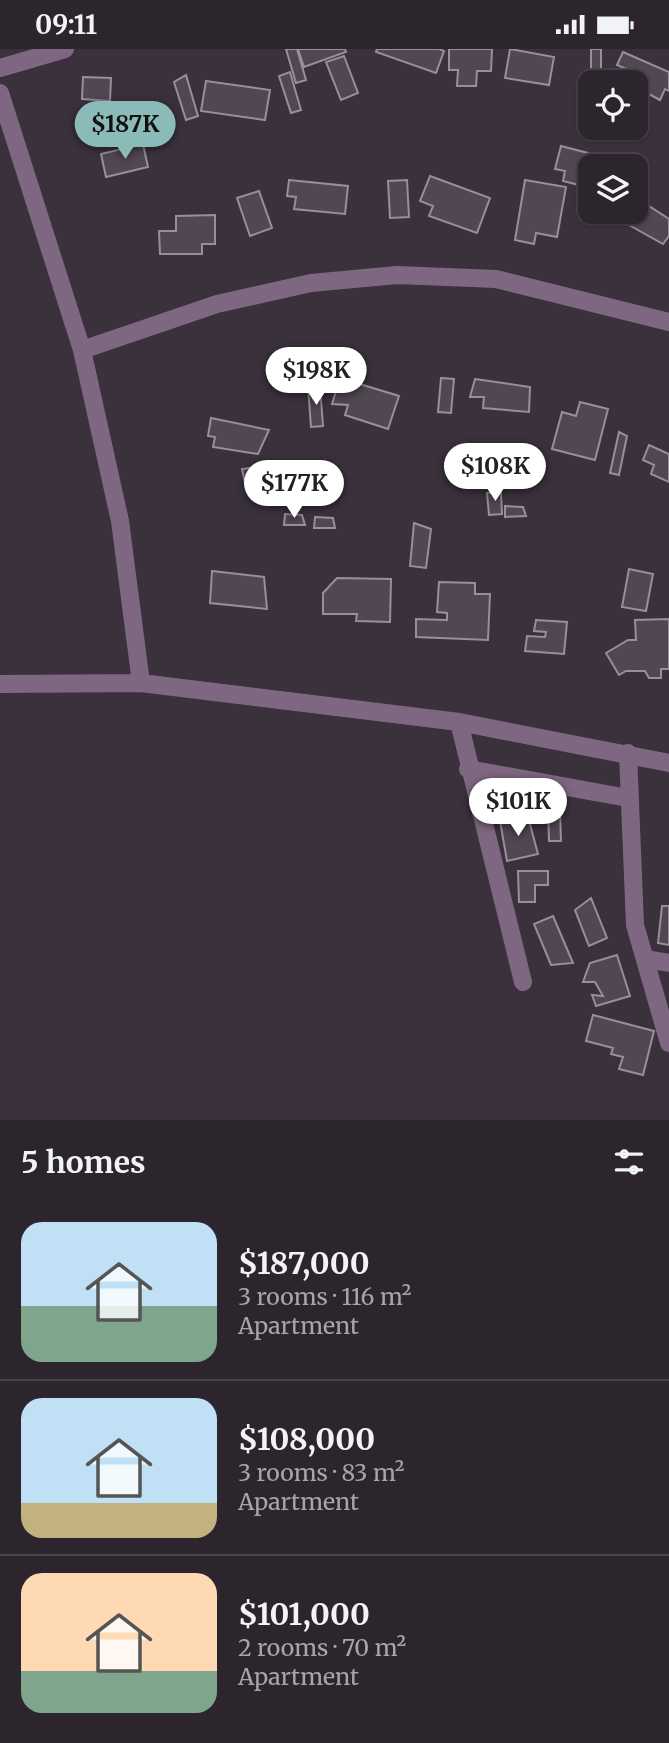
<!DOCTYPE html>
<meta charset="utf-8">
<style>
:root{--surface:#2c252d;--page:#342d35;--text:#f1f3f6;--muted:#a6a5aa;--line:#484249;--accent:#8bbbb9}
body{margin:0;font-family:Merriweather,serif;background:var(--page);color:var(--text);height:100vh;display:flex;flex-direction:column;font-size:26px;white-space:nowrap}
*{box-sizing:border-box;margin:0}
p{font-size:23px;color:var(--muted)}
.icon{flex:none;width:38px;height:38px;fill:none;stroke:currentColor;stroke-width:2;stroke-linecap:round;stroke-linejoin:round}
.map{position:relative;height:1071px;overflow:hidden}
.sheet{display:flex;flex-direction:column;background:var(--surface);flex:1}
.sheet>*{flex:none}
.controls{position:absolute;left:578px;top:21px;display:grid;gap:14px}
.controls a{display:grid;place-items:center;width:70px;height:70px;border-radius:14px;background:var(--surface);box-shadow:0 2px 5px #0004,0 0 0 2px var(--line);font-size:35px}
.price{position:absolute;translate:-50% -60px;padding:0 16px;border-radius:24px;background:#fff;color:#222;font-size:23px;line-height:46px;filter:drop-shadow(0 2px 4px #0008)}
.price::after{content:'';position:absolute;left:50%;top:42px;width:21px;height:16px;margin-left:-10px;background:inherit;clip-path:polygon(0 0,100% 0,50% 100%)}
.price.current{background:var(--accent);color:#111}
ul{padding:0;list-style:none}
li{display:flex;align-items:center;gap:21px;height:175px;padding:0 21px}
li+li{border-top:2px solid var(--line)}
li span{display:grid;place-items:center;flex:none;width:196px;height:140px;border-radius:21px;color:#555}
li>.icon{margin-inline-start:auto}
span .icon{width:84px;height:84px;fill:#fffc;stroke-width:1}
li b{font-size:30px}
h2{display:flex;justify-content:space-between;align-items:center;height:84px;padding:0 21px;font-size:30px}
.status{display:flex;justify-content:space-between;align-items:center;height:49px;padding:0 35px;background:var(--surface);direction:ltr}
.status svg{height:19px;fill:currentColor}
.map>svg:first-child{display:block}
</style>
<div class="status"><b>09:11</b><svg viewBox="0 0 49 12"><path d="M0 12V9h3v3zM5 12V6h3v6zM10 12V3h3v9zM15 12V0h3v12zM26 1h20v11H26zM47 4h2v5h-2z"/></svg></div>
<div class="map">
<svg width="669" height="1071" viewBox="0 0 669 1071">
<rect width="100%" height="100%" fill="#3a313c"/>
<path fill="#514753" stroke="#998e9b" stroke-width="2" d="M286 0H297L306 31 296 34Z
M298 0H345L346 3 304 18Z
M377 0H439L444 2 436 24 376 3Z
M449 0H492L491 22H477L476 37H457L458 21H449Z
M510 0 554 8 549 36 505 29Z
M591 0H601V30H591Z
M623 3 669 23V42L665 40 660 51 647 44 644 51 635 47V33H626L631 22 617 16Z
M344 7 358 44 341 51 326 13Z
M290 23 301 61 291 64 279 27Z
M186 26 198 67 186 71 174 33Z
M83 28 111 29 110 52 82 50Z
M206 32 270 41 265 71 201 62Z
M93 59 157 64 155 92 103 89V81L91 80Z
M143 95 148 118 106 128 101 105Z
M561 97 592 105 583 137 563 132 565 122 555 120Z
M430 127 490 149 477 184 429 167 433 157 420 152Z
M289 131 348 137 345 165 294 160 296 148 287 147Z
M407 131 409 168 390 169 388 132Z
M525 131 566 138 557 188 536 184 534 195 515 191Z
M588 139 590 163H603L601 173 581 171Z
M259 142 272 179 250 187 237 149Z
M635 148 669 170V187L663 195 620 171 625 163H635Z
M215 166V195H202V205H160L159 182H176V167Z
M340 329 399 347 388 380 345 366 348 356 332 355Z
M441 329 454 330 451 364 438 363Z
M475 330 530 338 529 363 483 359 484 348H470Z
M320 337 323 377 311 378 308 338Z
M580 353 608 360 595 411 552 400 562 363 576 367Z
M211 369 269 381 258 405 213 398 215 388 208 387Z
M619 383 627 387 619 426 610 424Z
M649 396 669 405V433L651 425 654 416 643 411Z
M278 415 280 429 245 434 242 420Z
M501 443 502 465 489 466 487 444Z
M505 457 523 458 526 467 505 468Z
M285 465 302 466 305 476H284Z
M315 468 333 469 335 479H314Z
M414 474 431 480 426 519 410 517Z
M629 520 653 525 646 562 622 558Z
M212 522 264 528 267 560 210 554Z
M337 529 391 530 390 573 356 572 357 565H323V544Z
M439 533 475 534V545H490L488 591 416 588V570L447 571V564L437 563Z
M669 570V620H661V629H649L645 622H626L619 626 606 604 628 591H636L635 571Z
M536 571 567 573 564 605 525 602 527 587 545 588 546 583 534 582Z
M548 762H560L561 792H549Z
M527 764 538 805 507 812 500 772Z
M518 822H548V836H535V853H519Z
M591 849 607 889 589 897 575 861Z
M662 857H669V896L658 894Z
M553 867 573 914 551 916 534 875Z
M617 906 630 947 596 957 592 946 603 947 595 933H583L590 914Z
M593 966 654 982 643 1026 619 1020 623 1008 611 1005 613 999 586 992Z"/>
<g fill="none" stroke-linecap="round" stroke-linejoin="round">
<path stroke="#7e6881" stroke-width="18" d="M0 19 65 0
M0 44 82 301 120 472 141 634
M82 301 217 255 311 234 397 226 496 230 669 273
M0 635 141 634 459 673 669 714
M459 673 523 933
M628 704 635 876 669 994
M468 720 628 749
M646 910 669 914"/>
</g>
</svg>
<div class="controls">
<a><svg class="icon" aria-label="locate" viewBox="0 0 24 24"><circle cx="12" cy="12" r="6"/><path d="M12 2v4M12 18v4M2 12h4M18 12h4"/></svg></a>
<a><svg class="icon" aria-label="layers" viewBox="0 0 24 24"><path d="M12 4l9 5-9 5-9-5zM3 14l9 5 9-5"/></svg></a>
</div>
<b class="price current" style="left:125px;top:112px">$187K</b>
<b class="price" style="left:316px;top:358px">$198K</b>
<b class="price" style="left:495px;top:454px">$108K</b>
<b class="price" style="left:294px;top:471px">$177K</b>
<b class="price" style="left:518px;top:789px">$101K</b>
</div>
<section class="sheet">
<h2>5 homes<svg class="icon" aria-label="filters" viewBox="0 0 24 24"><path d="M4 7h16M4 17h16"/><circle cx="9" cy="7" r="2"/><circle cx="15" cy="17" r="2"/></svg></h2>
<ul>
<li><span style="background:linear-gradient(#bfe0f5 60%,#7fa58c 0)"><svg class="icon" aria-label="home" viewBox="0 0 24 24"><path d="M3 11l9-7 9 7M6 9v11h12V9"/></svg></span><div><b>$187,000</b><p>3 rooms · 116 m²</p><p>Apartment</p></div></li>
<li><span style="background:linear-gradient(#bfe0f5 75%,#c2b280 0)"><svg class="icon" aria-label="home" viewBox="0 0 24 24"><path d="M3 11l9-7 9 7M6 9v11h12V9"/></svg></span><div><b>$108,000</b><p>3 rooms · 83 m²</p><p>Apartment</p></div></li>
<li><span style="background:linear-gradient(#ffd9b3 70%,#7fa58c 0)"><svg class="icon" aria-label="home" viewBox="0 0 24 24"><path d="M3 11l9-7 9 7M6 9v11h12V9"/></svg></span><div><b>$101,000</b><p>2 rooms · 70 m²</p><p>Apartment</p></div></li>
</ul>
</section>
